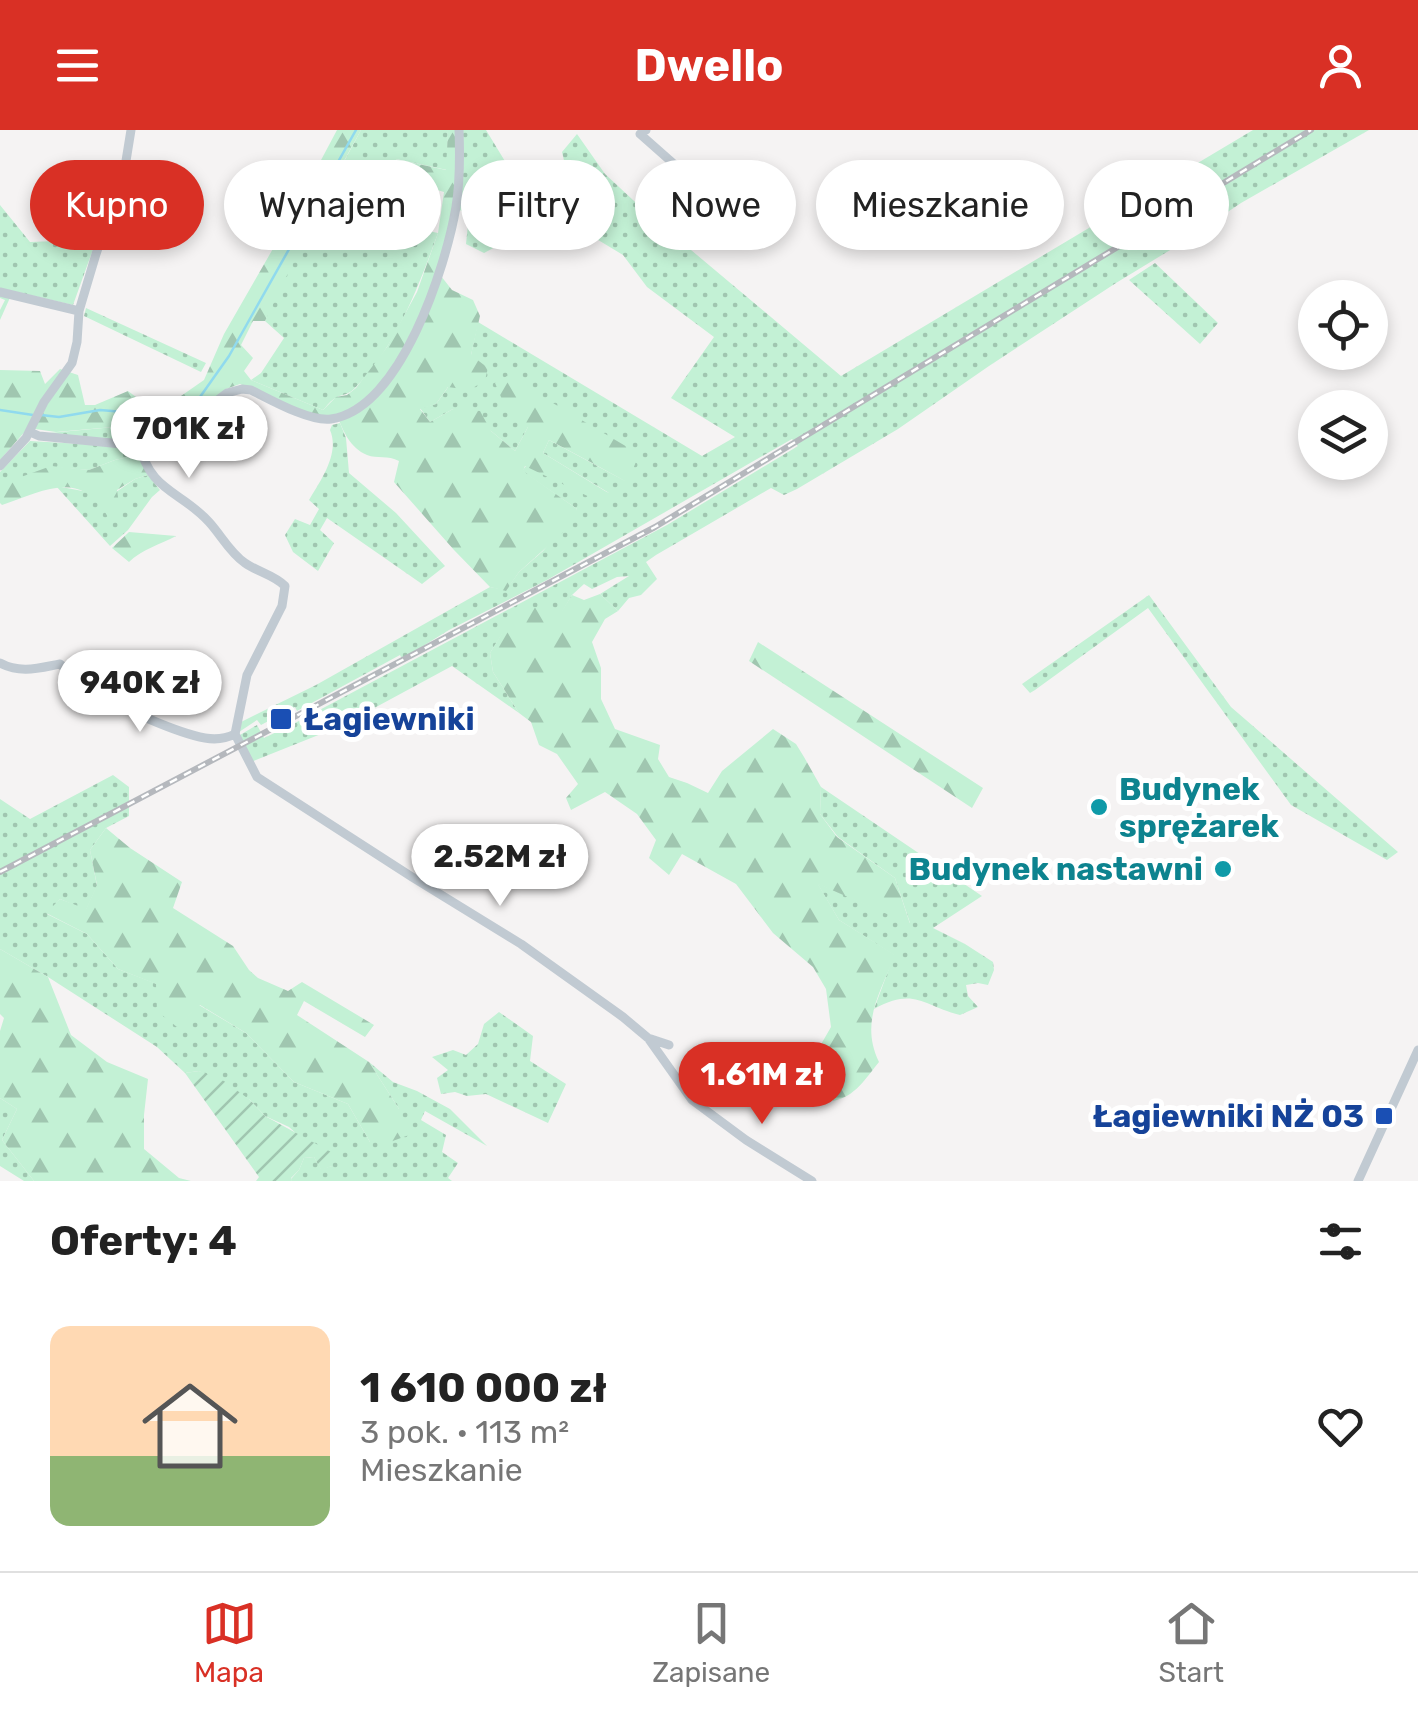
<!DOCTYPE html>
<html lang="pl">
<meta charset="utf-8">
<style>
:root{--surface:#fff;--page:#f6f6f6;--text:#222;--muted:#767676;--line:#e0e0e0;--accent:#d93025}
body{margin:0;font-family:Rubik,sans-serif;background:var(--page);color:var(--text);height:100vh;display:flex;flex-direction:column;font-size:38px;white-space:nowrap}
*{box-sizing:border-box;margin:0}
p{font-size:32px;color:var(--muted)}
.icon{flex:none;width:55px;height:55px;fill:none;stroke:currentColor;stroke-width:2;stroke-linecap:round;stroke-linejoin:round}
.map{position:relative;height:1051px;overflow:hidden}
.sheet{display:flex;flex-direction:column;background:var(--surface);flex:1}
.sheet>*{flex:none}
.top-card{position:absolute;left:30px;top:30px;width:1360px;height:90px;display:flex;gap:20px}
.tools{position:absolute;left:1298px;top:150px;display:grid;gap:20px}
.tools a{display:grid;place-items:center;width:90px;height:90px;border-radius:50%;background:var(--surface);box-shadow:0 5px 15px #0003;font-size:50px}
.price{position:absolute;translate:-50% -85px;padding:0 22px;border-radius:35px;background:#fff;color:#222;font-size:32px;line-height:65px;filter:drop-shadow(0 2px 5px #0008)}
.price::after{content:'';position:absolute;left:50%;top:60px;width:30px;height:22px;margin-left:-15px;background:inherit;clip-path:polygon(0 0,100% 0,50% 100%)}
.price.current{background:var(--accent);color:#fff}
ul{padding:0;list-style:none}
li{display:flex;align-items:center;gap:30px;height:250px;padding:0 50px}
li span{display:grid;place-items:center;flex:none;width:280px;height:200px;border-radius:20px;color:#555}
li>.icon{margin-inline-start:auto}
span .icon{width:120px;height:120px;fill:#fffc;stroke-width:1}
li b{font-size:42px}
h2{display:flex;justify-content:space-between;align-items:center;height:120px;padding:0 50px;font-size:42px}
.tag{padding:0 35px;border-radius:45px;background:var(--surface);box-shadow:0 5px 15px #0003;font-size:35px;line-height:90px}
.tag.current{background:var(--accent);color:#fff}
header{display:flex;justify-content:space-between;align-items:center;height:130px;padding:0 50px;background:var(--accent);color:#fff;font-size:45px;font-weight:700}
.dock{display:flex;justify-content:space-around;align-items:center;height:140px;border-top:2px solid var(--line);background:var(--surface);font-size:28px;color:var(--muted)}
.dock a{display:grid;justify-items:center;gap:5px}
.dock .current{color:var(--accent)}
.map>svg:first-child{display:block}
</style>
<header><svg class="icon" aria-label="menu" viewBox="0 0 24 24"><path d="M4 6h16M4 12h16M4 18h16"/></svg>Dwello<svg class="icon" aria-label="person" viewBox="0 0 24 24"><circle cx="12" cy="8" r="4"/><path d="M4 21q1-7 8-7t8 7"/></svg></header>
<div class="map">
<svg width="1418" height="1051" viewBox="0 0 1418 1051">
<defs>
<pattern id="grass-dots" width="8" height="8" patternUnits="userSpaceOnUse" patternTransform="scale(2.5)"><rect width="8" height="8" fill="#c3f1d5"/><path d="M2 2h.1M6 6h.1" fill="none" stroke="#a0c6b0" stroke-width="1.8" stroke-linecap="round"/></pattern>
<pattern id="forest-firs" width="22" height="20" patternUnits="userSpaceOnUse" patternTransform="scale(2.5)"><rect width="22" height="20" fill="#c3f1d5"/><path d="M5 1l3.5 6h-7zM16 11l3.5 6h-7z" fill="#a0c6b0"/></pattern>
<pattern id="garden-furrows" width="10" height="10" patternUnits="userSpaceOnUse" patternTransform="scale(2.5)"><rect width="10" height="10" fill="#c3f1d5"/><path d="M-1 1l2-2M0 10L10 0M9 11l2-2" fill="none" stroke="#a0c6b0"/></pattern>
</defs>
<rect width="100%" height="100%" fill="#f5f3f3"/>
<path fill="url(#grass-dots)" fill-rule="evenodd" d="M361 0H448L447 40 396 29 392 47 340 39Z
M462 0H486L514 46C502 75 513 87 532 108L527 116 499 115 484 123 466 114 469 85 458 79Z
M1253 0H1369L1241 73 1180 114 1116 153 989 236 898 299 797 359 784 365 771 358 656 425 646 432 657 449 641 465 629 468 618 481 600 464 629 446 617 447 592 459 584 454 572 465 559 487 502 504 490 523 493 542 519 583 452 536 341 596 251 632 235 604 239 593 316 555 490 457 506 460 519 442 543 421 577 379 522 341 526 336 609 363 543 323 549 310 627 352 528 297 515 321 491 301 453 279 430 292 420 278 436 274 471 225 478 192 702 326 735 307 671 268 714 207 647 157 623 125 580 99 562 22 577 4 605 44 647 83 841 246ZM792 309 798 316 667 395 295 593 264 608 257 595 240 605 239 602 257 590 261 595 295 577 297 581 400 525 402 529 449 500 547 450Z
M104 70 110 72 73 175 13 161 0 190V180L5 170 0 168V75L30 112 81 110 90 98Z
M320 78 438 103C418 158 396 217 354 259 347 266 340 264 334 269 329 272 326 277 323 280L251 250 261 243 284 208 265 191 275 165Z
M1155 133 1218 193 1200 214 1129 150Z
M86 178 206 233 201 242 84 186Z
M340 293 346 308 349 343 396 383 445 436 422 454 327 388 320 400 334 413 318 441 293 422 285 405 295 389 310 395 319 379 309 370C321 350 340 323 330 300L332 295Z
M125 296 166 298 165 301 136 311 38 304Z
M30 311 132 317 138 325 115 330 89 340 51 337 0 361V342Z
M148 345 160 360 152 367 128 400 110 416 56 356 88 362 100 373 135 349Z
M1149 465 1231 577 1398 722 1387 730 1291 675 1148 478 1035 560 1030 563 1022 554Z
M113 645 129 657V686L106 698 90 720 97 756 86 780 60 769 47 784 87 804 118 839 157 854 177 896 199 875 246 903 294 952 348 974 370 1012 399 979 369 932 393 952 417 961 450 979 487 1016 425 981 421 990 446 1005 442 1022 458 1033 448 1048 452 1051H292L291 1049 299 1040 304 1028 314 1027 321 1039 332 1036 289 997 265 986 250 970 199 941 185 943 157 917 48 847 0 819V669L30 689Z
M821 657 982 766 933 798 965 814 993 832 994 840 988 855 978 853 966 855 968 866 978 877 960 885C921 875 915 857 874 879L894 825 839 790 817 753 910 793 895 748 838 707 820 684Z
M499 882 533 906 530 931 566 954 548 993 486 964 467 966 455 962 441 964 437 948 448 940 432 927 453 920 466 925 478 914 484 894Z
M0 968 17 979 2 1010 34 1051H24L0 1036Z"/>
<path fill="url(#forest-firs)" d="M337 0H361L328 60 265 191H253L241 215 253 228 244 241 251 250 323 280 336 267 347 265 356 258 387 217 417 162 438 103 444 62 392 47 395 29 446 40 448 0H456L457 32 454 77 437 141 452 160 473 170 480 186 471 225 488 238 485 250 470 260 448 257 436 274 420 279 430 292 453 279 480 281 491 301 515 321 528 297 504 274 495 253 507 246 639 324 628 352 549 310 543 323 610 364 602 373 525 336 523 341 577 379 570 396 519 442 506 461 490 457 454 420 394 352 399 331C388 325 377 329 367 325 350 318 343 301 337 285 309 291 266 265 240 254L226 259 194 283 169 295 125 296 56 302 28 298 0 330V240L40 241 45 254 60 239 78 245 85 275H95L128 261 136 267 168 275 204 250 224 204 286 96Z
M138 325 148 345 135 349 117 360 120 381 109 389C82 338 45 360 2 375L0 373V360L21 347 51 336 89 340 115 330Z
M129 402 176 406C161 414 141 420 129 432L112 418Z
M600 464 618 481 605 489 592 512 601 538V569L615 599 660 615 658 629 669 647 687 653 708 663 722 641 773 599 796 614 804 627 821 657 820 684 837 707 895 748 910 794 818 754 839 790 895 825C880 864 860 892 879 932 866 948 855 967 833 971L830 952 816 923 831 897 826 859 813 837 773 803 736 754 682 724 669 745 649 728 656 710 637 684 605 662 571 680 566 668 578 654 557 624 539 615 531 592 519 583 493 542 490 523 513 485 536 477 558 487 572 465 584 470Z
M758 512 983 658 972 678 749 531Z
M106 698 130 718 182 752 173 778 233 816 249 840 258 848 288 861 302 852 374 895 365 907 304 871 297 885 369 932 399 979 409 1005 390 1012H370L348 974 294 952 246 903 200 875 177 897 157 881 156 854 118 839 87 804 46 783 60 769 86 779 97 755 90 720Z
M0 819 48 847 71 905 107 932 148 949 144 985V1019L179 1048 191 1051H34L2 1010 17 979 0 968V901L4 888 0 884Z"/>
<path fill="url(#garden-furrows)" d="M199 941 224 951 250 970 265 986 331 1022 332 1036 321 1040 314 1027 304 1028 299 1040 291 1048 292 1051H256L259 1047 185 943Z"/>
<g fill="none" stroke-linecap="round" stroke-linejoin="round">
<path stroke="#90daee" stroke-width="2.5" d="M0 280 33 285
M41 285 59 287 100 280 171 286 200 267 229 226 356 0"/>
<path stroke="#c1cad2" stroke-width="9" d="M646 0 640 4 700 57
M0 162 79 181
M30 302 39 306 122 314 146 312 195 287 227 263 242 259 251 260C271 270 310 292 331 289 401 279 446 136 456 77 460 52 460 26 459 0
M139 313C150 362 180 360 209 392 221 405 230 423 245 433 258 442 274 445 285 456L282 476 247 545 235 604 257 647 412 747 521 814 623 887 648 908 692 970 746 1010 812 1051
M0 336 26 308 44 272 72 233 77 212 79 181 96 124 125 37 131 0
M0 533C20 544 39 538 60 534 72 544 83 555 97 563 121 578 177 603 205 608 216 610 225 609 235 604
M648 908 669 915
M1358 1051 1418 920"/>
<g stroke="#b5b8bd" stroke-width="6">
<path id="rail" d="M0 742 655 397 1311 0"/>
</g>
<use href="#rail" stroke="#fff" stroke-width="2.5" stroke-dasharray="8" stroke-linecap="butt"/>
</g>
<g fill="#1a4fb4" stroke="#fff" stroke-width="4">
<rect x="269" y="577" width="24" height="24" rx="5"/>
<rect x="1374" y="976" width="20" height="20" rx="5"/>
</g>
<g fill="#0f9aa8" stroke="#fff" stroke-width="4">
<circle cx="1099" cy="677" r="10"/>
<circle cx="1223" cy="739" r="10"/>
</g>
<g text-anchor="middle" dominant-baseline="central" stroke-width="10" stroke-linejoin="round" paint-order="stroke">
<g font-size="32" font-weight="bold" fill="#164399" stroke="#fff" text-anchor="start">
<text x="304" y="589">Łagiewniki</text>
<text x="1364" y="986" text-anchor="end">Łagiewniki NŻ 03</text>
</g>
<g font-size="32" font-weight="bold" fill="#0d838f" stroke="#fff" text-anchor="start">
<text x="1119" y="659">Budynek<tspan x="1119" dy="37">sprężarek</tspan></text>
<text x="1203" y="739" text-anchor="end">Budynek nastawni</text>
</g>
</g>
</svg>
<div class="tools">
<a><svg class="icon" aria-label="locate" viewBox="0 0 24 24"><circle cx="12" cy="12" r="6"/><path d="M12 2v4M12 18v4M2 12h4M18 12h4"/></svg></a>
<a><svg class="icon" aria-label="layers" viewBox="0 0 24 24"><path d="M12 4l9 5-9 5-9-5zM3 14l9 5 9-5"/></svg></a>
</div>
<b class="price" style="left:189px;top:351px">701K zł</b>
<b class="price" style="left:140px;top:605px">940K zł</b>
<b class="price" style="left:500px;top:779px">2.52M zł</b>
<b class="price current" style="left:762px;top:997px">1.61M zł</b>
<div class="top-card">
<a class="tag current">Kupno</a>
<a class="tag">Wynajem</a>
<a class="tag">Filtry</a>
<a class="tag">Nowe</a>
<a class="tag">Mieszkanie</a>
<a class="tag">Dom</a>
</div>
</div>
<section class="sheet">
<h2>Oferty: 4<svg class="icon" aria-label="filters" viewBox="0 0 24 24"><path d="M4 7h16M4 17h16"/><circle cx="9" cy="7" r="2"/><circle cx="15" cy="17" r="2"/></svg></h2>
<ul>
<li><span style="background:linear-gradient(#ffd9b3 65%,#8fb573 0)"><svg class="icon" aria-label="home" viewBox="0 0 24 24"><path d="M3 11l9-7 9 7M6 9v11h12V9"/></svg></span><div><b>1 610 000 zł</b><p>3 pok. · 113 m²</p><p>Mieszkanie</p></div><svg class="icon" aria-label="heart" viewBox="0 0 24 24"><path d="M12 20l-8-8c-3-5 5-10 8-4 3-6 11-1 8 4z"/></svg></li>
</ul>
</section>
<nav class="dock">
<a class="current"><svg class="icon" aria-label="map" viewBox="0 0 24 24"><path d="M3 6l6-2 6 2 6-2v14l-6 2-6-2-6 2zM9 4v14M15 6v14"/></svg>Mapa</a>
<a><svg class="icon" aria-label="saved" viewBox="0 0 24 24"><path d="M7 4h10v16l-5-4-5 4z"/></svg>Zapisane</a>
<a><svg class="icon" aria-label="home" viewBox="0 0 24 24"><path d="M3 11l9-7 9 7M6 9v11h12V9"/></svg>Start</a>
</nav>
